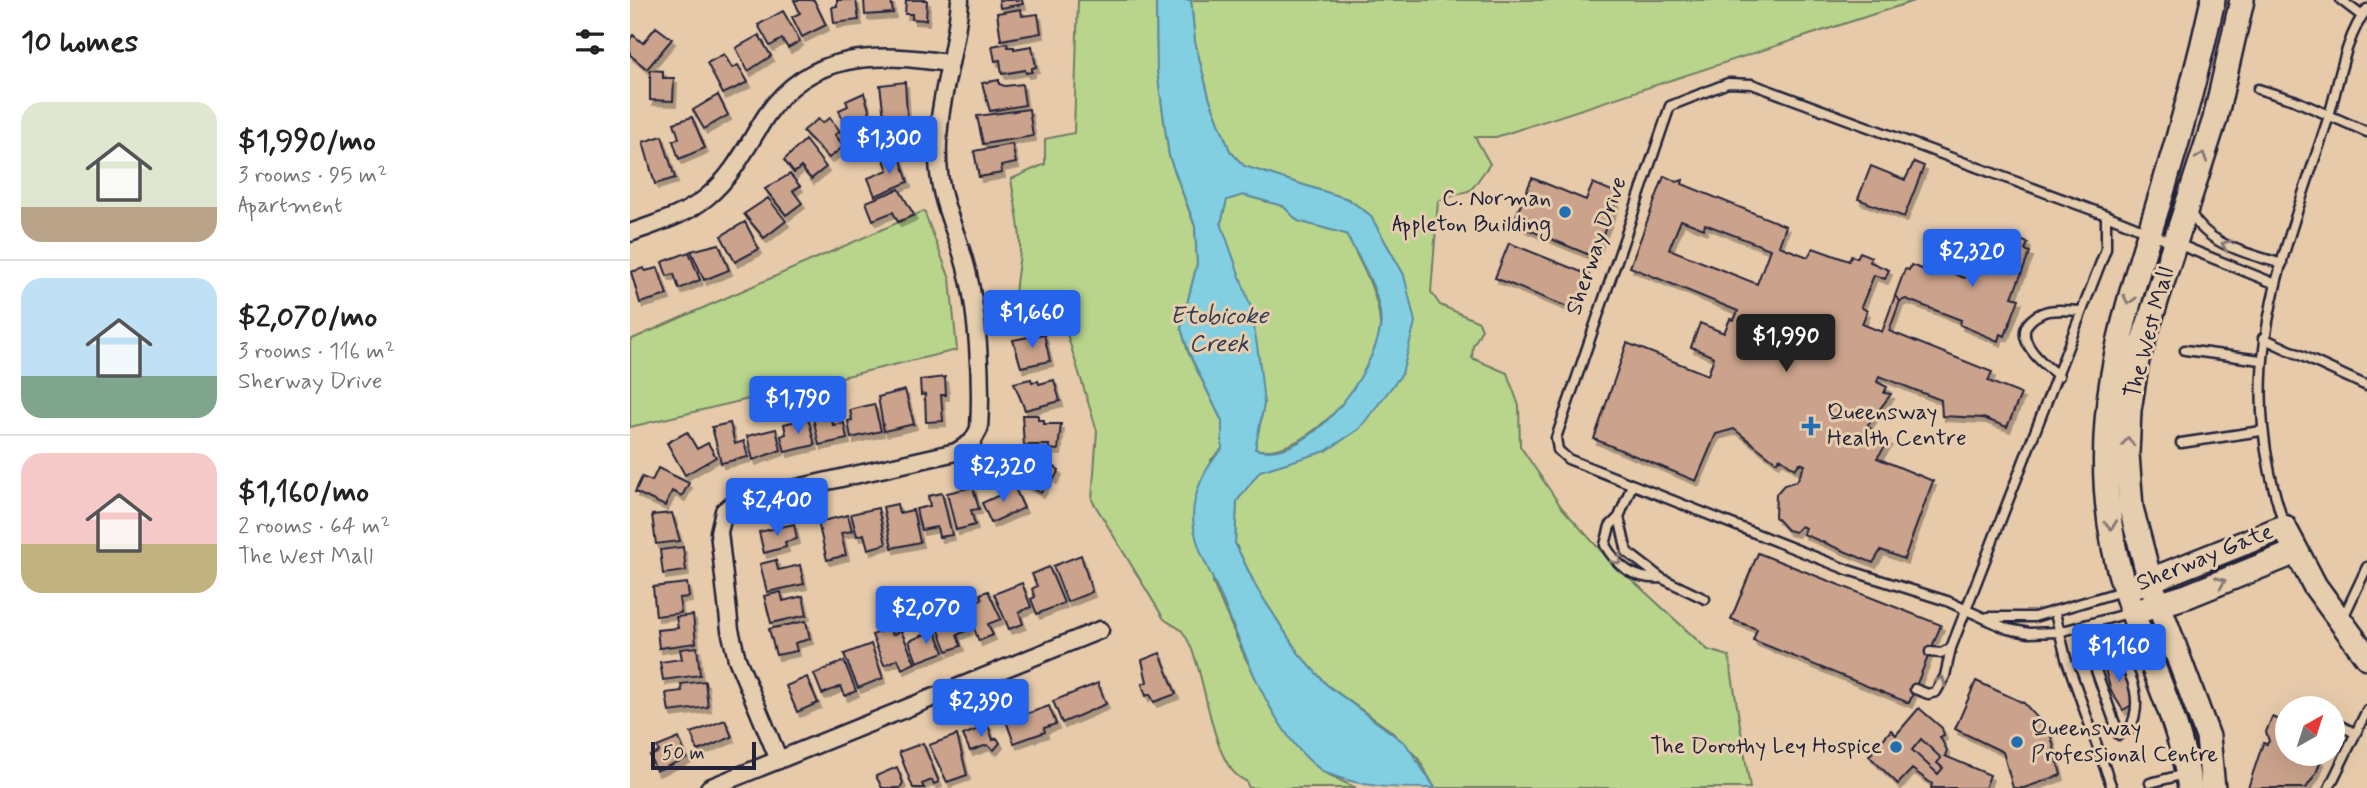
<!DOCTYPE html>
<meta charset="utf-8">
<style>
:root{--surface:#fff;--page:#f2f2f2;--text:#222;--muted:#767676;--line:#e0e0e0;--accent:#2563eb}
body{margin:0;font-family:Mynerve,sans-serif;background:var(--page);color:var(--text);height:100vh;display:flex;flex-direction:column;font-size:26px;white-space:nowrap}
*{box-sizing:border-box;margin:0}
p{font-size:23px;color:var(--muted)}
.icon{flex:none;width:38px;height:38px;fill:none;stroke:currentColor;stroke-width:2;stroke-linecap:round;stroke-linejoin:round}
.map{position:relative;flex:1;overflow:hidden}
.details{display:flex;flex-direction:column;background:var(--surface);width:630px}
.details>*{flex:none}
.needle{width:46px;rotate:39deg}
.fabs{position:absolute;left:1645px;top:696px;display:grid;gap:14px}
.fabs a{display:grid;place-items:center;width:70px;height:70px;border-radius:50%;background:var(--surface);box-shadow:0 7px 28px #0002;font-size:35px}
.scale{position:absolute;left:21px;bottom:18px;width:105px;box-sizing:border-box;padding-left:7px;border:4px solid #22223b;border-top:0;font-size:19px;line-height:24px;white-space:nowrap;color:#22223b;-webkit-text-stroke:5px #e5cdae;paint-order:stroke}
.price{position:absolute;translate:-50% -60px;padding:0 16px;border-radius:7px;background:var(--accent);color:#fff;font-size:23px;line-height:46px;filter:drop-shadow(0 2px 4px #0008)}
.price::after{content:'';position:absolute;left:50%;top:42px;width:21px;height:16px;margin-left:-10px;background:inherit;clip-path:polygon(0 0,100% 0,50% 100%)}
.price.active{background:#222;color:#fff}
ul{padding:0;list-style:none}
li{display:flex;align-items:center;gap:21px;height:175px;padding:0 21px}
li+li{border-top:2px solid var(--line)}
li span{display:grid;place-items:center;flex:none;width:196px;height:140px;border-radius:21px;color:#555}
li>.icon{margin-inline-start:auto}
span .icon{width:84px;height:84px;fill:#fffc;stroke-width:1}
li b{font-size:30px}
h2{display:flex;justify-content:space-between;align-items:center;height:84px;padding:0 21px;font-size:30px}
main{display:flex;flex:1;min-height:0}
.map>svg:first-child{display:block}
</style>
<main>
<section class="details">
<h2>10 homes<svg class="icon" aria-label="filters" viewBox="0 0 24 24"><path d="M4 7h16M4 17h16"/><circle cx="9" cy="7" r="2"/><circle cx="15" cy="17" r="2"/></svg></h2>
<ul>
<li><span style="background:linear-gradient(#dfe7d0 75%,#b9a48a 0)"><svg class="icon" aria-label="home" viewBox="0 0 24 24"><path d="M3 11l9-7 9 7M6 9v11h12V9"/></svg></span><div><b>$1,990/mo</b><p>3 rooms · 95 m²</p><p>Apartment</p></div></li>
<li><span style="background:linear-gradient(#bfe0f5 70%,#7fa58c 0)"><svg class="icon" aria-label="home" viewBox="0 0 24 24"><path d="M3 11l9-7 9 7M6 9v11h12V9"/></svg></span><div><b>$2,070/mo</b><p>3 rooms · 116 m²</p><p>Sherway Drive</p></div></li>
<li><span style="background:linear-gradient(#f6c9c9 65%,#c2b280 0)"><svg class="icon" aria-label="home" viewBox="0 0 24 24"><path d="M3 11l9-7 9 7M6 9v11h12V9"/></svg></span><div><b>$1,160/mo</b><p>2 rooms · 64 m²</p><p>The West Mall</p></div></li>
</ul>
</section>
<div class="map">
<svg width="1737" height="788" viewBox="0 0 1737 788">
<defs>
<filter id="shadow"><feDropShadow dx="3" dy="5" stdDeviation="0" flood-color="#0004"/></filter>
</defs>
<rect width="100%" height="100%" fill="#e6caaa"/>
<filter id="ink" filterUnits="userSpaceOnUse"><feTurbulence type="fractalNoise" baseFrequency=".0143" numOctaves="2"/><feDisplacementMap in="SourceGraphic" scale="14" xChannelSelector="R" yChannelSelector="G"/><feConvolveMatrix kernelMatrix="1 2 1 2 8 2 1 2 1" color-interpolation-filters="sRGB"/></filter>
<g filter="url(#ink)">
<path fill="#b9d58c" stroke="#6e7c64" stroke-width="2" d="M448 0H526L527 70 539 156 565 227 567 264 551 328 558 352 592 421V449L581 460 583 583 615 657 643 712 669 749 693 772 726 788H619L616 781C577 766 579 666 552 631 548 627 539 623 534 619L462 500 467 431 433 321 398 331C374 296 392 276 390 240 389 220 384 199 381 179L415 164V139L444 133Z
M561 0H1287L866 137H845L860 164 841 190 808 201 801 292 810 305 849 322 852 329 843 346 842 358 877 373 889 406 890 446 932 508 972 552 1078 650 1099 656 1120 788H805L788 758 761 731 697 685 669 654 626 587 605 543 607 501 630 471 729 429 774 275 740 215 718 199 614 166 600 151 579 97 565 42Z
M613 195 653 206 669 221 716 234C730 262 748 291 750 323 752 372 677 461 625 449L634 404 591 223 597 199Z
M294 211 320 279 327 350 0 427V340Z"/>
<path fill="#82cfe1" stroke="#5c8a9f" stroke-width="2" fill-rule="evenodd" d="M526 0H561L565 42 579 97 600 151 614 166 718 199 740 215 774 275 785 322 772 374 729 429 696 451 630 471 607 501 605 543 626 587 669 654 697 685 776 744 805 788C764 788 733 788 696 773 647 745 614 652 593 601 582 574 563 546 563 516 563 492 576 466 592 449V421L559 353 551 328 567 264 565 226 539 156 527 70ZM613 195 653 206 668 221 716 234C730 260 755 298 750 329 742 374 680 465 625 449L634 404 629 358 621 308 591 223 597 200Z"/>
<path fill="#cba38c" stroke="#22223b" stroke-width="2" fill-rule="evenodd" filter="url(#shadow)" d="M164 0H184L196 25 172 37 162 17 170 13Z
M207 0H226L229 20 204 23 202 7 207 6Z
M234 0H261L263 13 235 15Z
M276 0H297L296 20 282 19V14H275Z
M369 0H392L393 4 370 8Z
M391 9 392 16 408 14 411 33 371 40 367 13Z
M153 11 170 41 158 48 152 39 140 46 128 25Z
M26 27 42 39 17 69 0 55V39L3 35 13 43Z
M129 35 141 56 118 71 106 48Z
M377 43 378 47H384V49L402 46 406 67 402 68V72L396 73 395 70 372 74 370 60 365 61 362 46Z
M94 54 102 68 108 65 118 82 93 94 77 63Z
M20 70 33 71V78H44L43 101 20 100Z
M369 80V84L375 86 392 84 395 105 360 111 352 83Z
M275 82 278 130 256 133 250 85Z
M234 93 245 130 227 137 221 123 215 126 209 110 218 106 216 101Z
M88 95 98 115 74 129 63 110Z
M399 109 403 136 353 144 347 116Z
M62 117 75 148 49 159 43 141 49 138 44 123Z
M200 118 210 131 205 135 214 146 199 158 173 131 188 119 192 123Z
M32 136 45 178 25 184 13 142Z
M175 140 196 167 181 179 171 167 164 173 154 160Z
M382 144 386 163 371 166 372 173 349 177 344 151Z
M269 154 278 182 245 196 238 178 258 170 254 160Z
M1284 162 1294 166 1274 217 1228 199 1241 166 1275 180Z
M160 174 170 186 163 191 172 203 156 215 135 189Z
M1034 176 1047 182 1053 180 1052 184 1156 226 1149 246 1178 257 1183 248 1219 261 1221 256 1227 258 1230 252 1241 257 1240 262 1259 270 1255 279 1244 275 1231 307 1237 311 1232 324 1252 332 1265 296 1270 301 1259 331 1362 372 1358 381 1391 394 1377 427 1353 418 1312 416 1311 400 1249 376 1247 382 1257 387 1254 393 1261 394 1237 426 1259 441 1247 458 1303 481 1274 559 1251 550 1243 563 1173 534 1175 528 1171 526 1165 532 1157 530 1145 517 1146 494 1154 485 1167 481 1175 465 1170 463 1165 469 1150 458 1146 462 1104 429 1086 434 1066 481 964 439 997 343 1078 375 1084 357 1061 347 1070 323 1094 333 1100 319 1104 320 1108 311 1000 267ZM1051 220 1074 229 1075 224 1140 249 1127 284 1039 249Z
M902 178 956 200 963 183 989 194 964 257 883 223Z
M269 189 284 215 268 222 263 212 243 220 236 202Z
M138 198 156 221 134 238 114 214Z
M115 222 129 249 105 262 91 236Z
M1381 236 1398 243 1395 250 1400 252 1382 297 1389 299 1375 336 1370 334 1368 341 1330 325 1331 320 1276 299 1270 301 1265 296 1275 269 1279 270 1281 265 1294 270 1296 262 1334 278 1349 271 1363 237 1378 243Z
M879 243 959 275 945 310 865 278Z
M89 244 99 270 74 280 61 251Z
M59 252 70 280 49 289 44 274 37 276 32 262Z
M14 268 15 271 28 268 37 295 10 303 1 272Z
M414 334 420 361 391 367 383 340Z
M315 377 316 395H311L313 421 296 422 295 394 291 395 290 380Z
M401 379 402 382 408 381 409 384 424 380 430 401 395 410 384 383Z
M275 390 284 424 254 431 248 397Z
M244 404 251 431 221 438 218 421 222 420 220 410Z
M198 406 203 425 214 423 217 439 189 445 181 409Z
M392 415H408V420H414V424H431L428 450 419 449V445H394Z
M178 418 185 445 155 452 151 436 156 434 154 424Z
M100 423 105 444 114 441 118 457 91 463 82 427Z
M146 429 151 450 123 460 117 436Z
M57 432 67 449 78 443 86 457 55 475 37 443Z
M392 449 404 455 405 453 429 470 424 479 420 477 411 493 383 477 387 470 382 467Z
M28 468 59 483 52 496 42 491 35 506 5 492 12 477 22 481Z
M383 484 394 508 361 523 352 503 372 494 371 490Z
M343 487 349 509 341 510 345 525 326 530 317 493Z
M312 493 322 535 309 537 307 527 291 530 286 509 300 506 298 496Z
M267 504 269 513 283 510 290 542 262 548 253 507Z
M248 508 256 544 238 549 234 534 227 536 221 514Z
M42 513 50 541 26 544 22 515Z
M218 515 222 531 211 533 216 555 197 560 188 522Z
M164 524 167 539 155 542 156 547 134 553 129 532Z
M53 547 56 571 33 574 30 550Z
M1128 553 1311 625 1279 703 1123 640 1127 629 1101 619Z
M451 555 462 592 437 602 423 566Z
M146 560 148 570 170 565 174 584 137 592 130 564Z
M419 567 434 603 407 614 401 599 405 597 402 589 407 586 402 574Z
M57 583 59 597 49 598 51 613 26 616 23 587Z
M392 583 401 607 389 612 393 624 379 629 364 594Z
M358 591 371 619 358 624 363 635 349 641 335 606 352 599 350 594Z
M151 592 153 601 173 596 177 615 141 623 134 596Z
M331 607 340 629 327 635 331 646 317 651 304 618Z
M63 615 66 643 29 648 27 630 48 628 46 617Z
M176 621 180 639 165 643 167 651 146 655 139 629Z
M259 628 262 635 271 631 285 663 272 669 268 659 254 665 242 635Z
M305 630 314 652 287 662 279 641Z
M241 644 253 678 228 688 214 654Z
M67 647 70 675 33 680 30 662 52 659 50 649Z
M530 653 546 694 524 702 520 694 516 696 512 684 517 682 512 660Z
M1487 659 1499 680 1505 703 1493 710 1481 691 1474 666 1475 663Z
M214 661 226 691 215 696 211 686 192 694 184 674Z
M177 677 188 703 167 712 156 686Z
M75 681 78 707 39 712 36 693 52 691 51 684Z
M1346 681 1394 703 1420 732 1431 775 1394 788H1383L1373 752 1325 729Z
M468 683 476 704 432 723 423 701Z
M419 706 426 724 414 728 415 732 384 743 376 721Z
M1289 708 1312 728 1314 735 1310 737 1317 750 1315 756 1360 775 1355 788H1301L1302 784 1282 769 1268 784 1239 756 1261 730 1266 735ZM1291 739 1311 758 1307 763 1313 768 1308 774 1282 750Z
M1652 715 1657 717V754H1689L1688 758 1691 760 1686 773 1676 788H1618L1633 743 1637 744 1639 741 1636 732 1642 717 1650 720Z
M95 720 102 737 68 751 61 733Z
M358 725 363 740 367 738 370 743 364 750 357 745 340 751 333 735Z
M327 735 337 775 317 782 299 745Z
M49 738 57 758 26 771 20 756 29 752 27 747Z
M1291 739 1311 758 1307 763 1313 768 1308 774 1282 750Z
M293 743 309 782 304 784 302 780 292 784 294 788H283L269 752Z
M267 767 273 783 270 788H252L246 776Z"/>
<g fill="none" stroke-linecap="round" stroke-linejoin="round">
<g stroke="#22223b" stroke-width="13">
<path id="lane" d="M1711 0 1732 16
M1628 89 1664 100 1737 132
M1560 212C1579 247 1618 253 1652 264
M1633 338 1737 386
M1555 350 1631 360
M1429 376C1410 362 1373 331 1412 313 1422 308 1441 311 1452 311
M1551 443 1631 431
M1002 485 989 517 980 526 975 545C988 568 1005 580 1031 578
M989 517 997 552 1031 578 1075 599
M1654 524C1602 369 1650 266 1698 119 1709 84 1714 39 1737 9
M1425 613 1436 658 1482 788
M1499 613 1429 632 1399 633 1378 629 1317 601 1218 570 938 459 928 450 926 438 1040 106 1098 83 1122 84 1476 215 1646 284
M1358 617H1404L1492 591
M1713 618 1737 567
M1300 652 1311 653 1321 648
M1285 689 1298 694 1306 692 1315 676 1321 648 1476 249V215
M1703 722 1725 733
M1489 735 1463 662 1473 651 1486 653C1505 676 1513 704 1499 731
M1520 783 1555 774
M1699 788 1737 710"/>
</g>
<g stroke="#22223b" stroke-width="21">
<path id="street" d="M0 233C27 223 54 216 77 197 104 175 118 144 136 116 180 50 249 53 318 63
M149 760 107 659 100 630 89 532 94 511 105 502 326 452 342 442 349 429C352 381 348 306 334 260 326 231 312 204 309 173 302 113 326 59 330 0
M79 788 470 630"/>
</g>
<g stroke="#22223b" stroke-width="28">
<path id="secondary" d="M1506 586 1654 527 1685 586 1737 657
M1512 610 1557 596 1666 552
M1560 788C1548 704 1500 630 1484 547 1458 417 1495 312 1533 189 1552 127 1569 64 1583 0
M1583 788 1578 737 1520 581 1501 508 1497 454 1499 410 1507 360 1585 119 1612 0"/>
</g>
<use href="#lane" stroke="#e5cdae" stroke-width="8"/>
<use href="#street" stroke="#e5cdae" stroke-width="16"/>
<use href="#secondary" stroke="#e5cdae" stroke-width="23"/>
</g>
<defs><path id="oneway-chevron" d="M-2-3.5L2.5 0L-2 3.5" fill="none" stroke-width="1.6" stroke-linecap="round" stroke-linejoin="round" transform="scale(1.75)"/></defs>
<g stroke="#847874">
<use href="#oneway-chevron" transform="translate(1572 157) rotate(-71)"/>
<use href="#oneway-chevron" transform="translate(1596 245) rotate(-157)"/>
<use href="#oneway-chevron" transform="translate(1499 300) rotate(104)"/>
<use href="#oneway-chevron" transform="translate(1498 442) rotate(-88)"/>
<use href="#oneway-chevron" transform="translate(1481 525) rotate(83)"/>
<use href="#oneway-chevron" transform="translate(987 560) rotate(46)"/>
<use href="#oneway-chevron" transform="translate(1591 582) rotate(-22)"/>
<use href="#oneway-chevron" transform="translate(1311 681) rotate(-65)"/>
</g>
</g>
<g fill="#1f6fb2" stroke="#e5cdae" stroke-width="2.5">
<circle cx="935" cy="212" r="7"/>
<path d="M1177.5 415.5h7v7h7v7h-7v7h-7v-7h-7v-7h7z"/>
<circle cx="1387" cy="742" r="7"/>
<circle cx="1266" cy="747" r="7"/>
</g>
<g text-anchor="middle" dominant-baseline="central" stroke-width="6" stroke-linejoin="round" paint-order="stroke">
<g font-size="23" fill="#22223b" stroke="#e5cdae" text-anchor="end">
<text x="921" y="199">C. Norman<tspan x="921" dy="26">Appleton Building</tspan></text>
<text x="1197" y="413" text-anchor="start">Queensway<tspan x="1197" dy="26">Health Centre</tspan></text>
<text x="1401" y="729" text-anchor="start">Queensway<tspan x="1401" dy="26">Professional Centre</tspan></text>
<text x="1252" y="747">The Dorothy Ley Hospice</text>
</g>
<g font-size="23" fill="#22223b" stroke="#e5cdae">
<text transform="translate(967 246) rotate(-71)">Sherway Drive</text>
<text transform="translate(1520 333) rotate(-75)">The West Mall</text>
<text transform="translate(1575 558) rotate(-22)">Sherway Gate</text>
</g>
<g font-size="24" font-style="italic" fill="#303c54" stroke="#e5cdae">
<text x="589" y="316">Etobicoke<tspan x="589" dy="28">Creek</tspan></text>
</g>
</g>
</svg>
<div class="fabs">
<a><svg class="needle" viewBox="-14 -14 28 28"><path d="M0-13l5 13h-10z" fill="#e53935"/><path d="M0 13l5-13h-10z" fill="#767676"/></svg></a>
</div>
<div class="scale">50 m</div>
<b class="price" style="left:259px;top:176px">$1,300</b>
<b class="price" style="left:1342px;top:289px">$2,320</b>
<b class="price" style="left:402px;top:350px">$1,660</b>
<b class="price active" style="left:1156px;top:374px">$1,990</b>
<b class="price" style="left:168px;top:436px">$1,790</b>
<b class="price" style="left:373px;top:504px">$2,320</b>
<b class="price" style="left:147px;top:538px">$2,400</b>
<b class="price" style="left:296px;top:646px">$2,070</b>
<b class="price" style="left:1489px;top:684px">$1,160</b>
<b class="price" style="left:351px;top:739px">$2,390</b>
</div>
</main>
